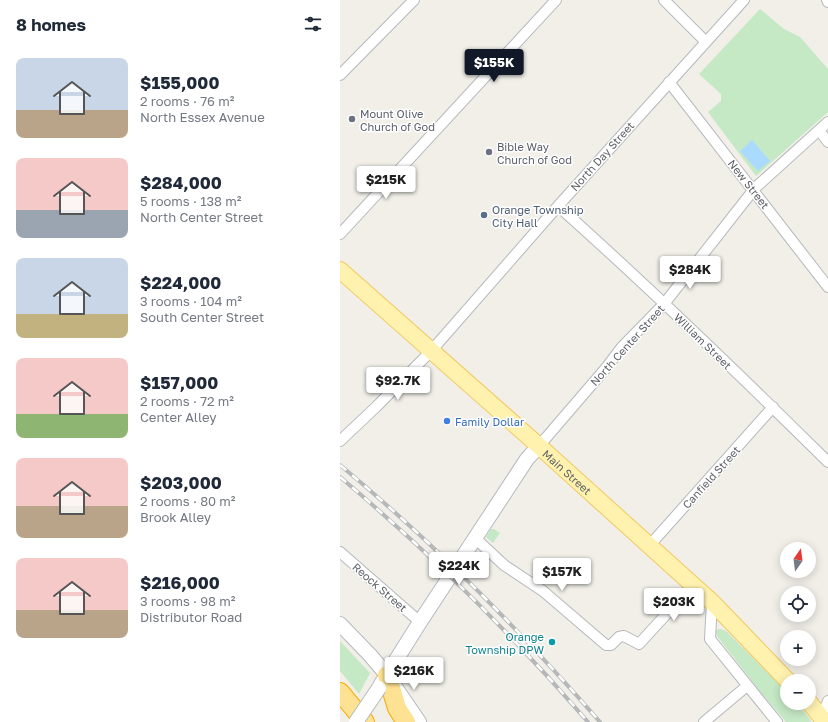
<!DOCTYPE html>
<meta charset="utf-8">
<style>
:root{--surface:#fff;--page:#f2f2f3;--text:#1f2937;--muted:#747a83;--accent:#111827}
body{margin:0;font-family:"Golos Text",sans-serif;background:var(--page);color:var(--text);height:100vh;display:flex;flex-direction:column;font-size:15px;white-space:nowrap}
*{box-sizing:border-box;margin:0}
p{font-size:13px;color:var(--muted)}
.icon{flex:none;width:22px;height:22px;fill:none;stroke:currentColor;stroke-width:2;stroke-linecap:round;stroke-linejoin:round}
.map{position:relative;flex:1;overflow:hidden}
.panel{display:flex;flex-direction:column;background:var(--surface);width:340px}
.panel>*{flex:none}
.needle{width:26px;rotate:14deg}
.fabs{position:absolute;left:440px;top:542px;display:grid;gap:8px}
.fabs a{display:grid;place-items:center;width:36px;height:36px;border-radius:50%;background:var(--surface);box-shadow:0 2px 10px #0003;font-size:20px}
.price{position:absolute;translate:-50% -34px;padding:0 9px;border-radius:4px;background:#fff;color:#222;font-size:13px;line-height:26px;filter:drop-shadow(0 1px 2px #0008)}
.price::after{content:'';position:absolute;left:50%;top:24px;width:12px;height:9px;margin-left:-6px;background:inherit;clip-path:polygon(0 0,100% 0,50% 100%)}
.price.on{background:var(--accent);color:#fff}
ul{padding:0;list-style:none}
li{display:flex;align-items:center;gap:12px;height:100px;padding:0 16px}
li span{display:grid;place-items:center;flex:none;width:112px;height:80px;border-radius:8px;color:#555}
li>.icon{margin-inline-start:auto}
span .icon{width:48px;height:48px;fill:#fffc;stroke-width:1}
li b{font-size:17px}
h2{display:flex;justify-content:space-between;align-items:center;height:48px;padding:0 16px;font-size:17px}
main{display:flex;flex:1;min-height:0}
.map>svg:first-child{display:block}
</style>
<main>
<section class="panel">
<h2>8 homes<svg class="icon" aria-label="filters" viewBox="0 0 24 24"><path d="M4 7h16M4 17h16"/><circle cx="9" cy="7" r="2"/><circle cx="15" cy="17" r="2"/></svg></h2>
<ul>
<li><span style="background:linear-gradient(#c9d6e8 65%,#b9a48a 0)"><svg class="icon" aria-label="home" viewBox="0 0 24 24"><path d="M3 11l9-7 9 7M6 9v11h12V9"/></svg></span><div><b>$155,000</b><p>2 rooms · 76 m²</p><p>North Essex Avenue</p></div></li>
<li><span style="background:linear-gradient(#f6c9c9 65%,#9aa5b1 0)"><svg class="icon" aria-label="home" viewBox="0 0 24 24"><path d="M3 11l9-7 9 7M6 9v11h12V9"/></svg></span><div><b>$284,000</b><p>5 rooms · 138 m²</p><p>North Center Street</p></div></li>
<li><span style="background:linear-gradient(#c9d6e8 70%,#c2b280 0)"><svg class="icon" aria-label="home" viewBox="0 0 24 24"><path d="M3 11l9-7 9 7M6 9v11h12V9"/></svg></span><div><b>$224,000</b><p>3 rooms · 104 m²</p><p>South Center Street</p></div></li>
<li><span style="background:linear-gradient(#f6c9c9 70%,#8fb573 0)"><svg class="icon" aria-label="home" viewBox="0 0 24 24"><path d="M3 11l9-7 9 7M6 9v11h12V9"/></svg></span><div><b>$157,000</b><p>2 rooms · 72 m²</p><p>Center Alley</p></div></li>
<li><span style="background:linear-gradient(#f6c9c9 60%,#b9a48a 0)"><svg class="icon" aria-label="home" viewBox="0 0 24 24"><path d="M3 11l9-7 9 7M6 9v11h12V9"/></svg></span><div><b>$203,000</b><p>2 rooms · 80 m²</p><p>Brook Alley</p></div></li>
<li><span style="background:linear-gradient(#f6c9c9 65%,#b9a48a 0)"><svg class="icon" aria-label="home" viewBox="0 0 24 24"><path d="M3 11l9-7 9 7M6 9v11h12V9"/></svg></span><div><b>$216,000</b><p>3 rooms · 98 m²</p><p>Distributor Road</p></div></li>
</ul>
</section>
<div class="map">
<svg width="488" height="722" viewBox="0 0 488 722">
<rect width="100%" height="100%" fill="#f1efe8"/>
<path fill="#c5e8c5" d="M420 9 444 29 460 37 488 69V112L416 176 368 112 381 101V94L359 74Z
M151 529H154L160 533 153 543 146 537Z
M378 629H381L386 631 447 692V703H457L469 718 471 722H446L419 690 377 636 376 632Z
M0 641 30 673 19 694 0 671Z"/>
<path fill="#aadaff" d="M412 140 430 161 418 171 400 151Z"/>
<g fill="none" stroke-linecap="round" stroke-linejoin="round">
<g stroke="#b5b8bc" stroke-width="12">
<path id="street" d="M324 0 366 42
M487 0 488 2
M0 75 74 0
M329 82 488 287
M479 130 488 142
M218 206C310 288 400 375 488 462
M0 234 216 0
M0 441 37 406 92 350 218 206 404 0
M199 446 266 368 282 347 324 304 415 188 488 122
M135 538 164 565 203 591 266 645H271L279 637 284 636 299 644 353 585
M309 546 433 407
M0 552 80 622
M372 602 370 639 437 722
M480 720 488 701
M364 722 407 686"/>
</g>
<g stroke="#b6babf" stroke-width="16">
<path id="secondary" d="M0 624 30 655 47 675 79 722
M41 684 80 622 187 459 199 446"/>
</g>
<g stroke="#f2c960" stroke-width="18">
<g id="primary">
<path id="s1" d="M0 270 199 446 353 585 372 602 448 681"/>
<path d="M469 702 485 722"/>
</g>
</g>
<g stroke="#f9ab00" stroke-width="20">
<path id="highway" d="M47 675 57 708 66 722
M0 692 25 722"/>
</g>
<use href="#street" stroke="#fff" stroke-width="10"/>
<use href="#secondary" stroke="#fff" stroke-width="14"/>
<use href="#primary" stroke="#fff2af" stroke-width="16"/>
<use href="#highway" stroke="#fde293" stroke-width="18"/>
<g stroke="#b6b7b8" stroke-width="4">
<path id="rail" d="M0 465C94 543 180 630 260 722
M0 477C89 552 172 634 248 722"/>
</g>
<use href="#rail" stroke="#fff" stroke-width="2.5" stroke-dasharray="8" stroke-linecap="butt"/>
<g stroke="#b6babf" stroke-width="16" stroke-linecap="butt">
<path id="secondary-bridge" d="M16 722 39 688"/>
</g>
<use href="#secondary-bridge" stroke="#fff" stroke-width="14"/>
</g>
<g fill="#6b7280" stroke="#fff" stroke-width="1.5">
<circle cx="12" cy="119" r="4"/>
<circle cx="149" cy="152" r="4"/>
</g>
<circle fill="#5c6f8a" stroke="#fff" stroke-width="1.5" cx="144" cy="215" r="4"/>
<circle fill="#3f7fe0" stroke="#fff" stroke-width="1.5" cx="107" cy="421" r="4"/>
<circle fill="#0f9aa8" stroke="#fff" stroke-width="1.5" cx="212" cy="642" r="4"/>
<g text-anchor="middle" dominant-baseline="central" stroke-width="3" stroke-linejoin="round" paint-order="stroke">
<g font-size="11" fill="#5b616d" stroke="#fff" text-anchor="start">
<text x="20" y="113">Mount Olive<tspan x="20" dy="13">Church of God</tspan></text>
<text x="157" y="146">Bible Way<tspan x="157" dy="13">Church of God</tspan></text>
</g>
<g font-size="11" fill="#5f6368" stroke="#fff">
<text transform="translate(262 156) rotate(-48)">North Day Street</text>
<text transform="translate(409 184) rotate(52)">New Street</text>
<text transform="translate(363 341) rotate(44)">William Street</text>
<text transform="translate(287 345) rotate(-48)">North Center Street</text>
<text stroke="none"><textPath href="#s1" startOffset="304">Main Street</textPath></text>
<text transform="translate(371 477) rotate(-48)">Canfield Street</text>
<text transform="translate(40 587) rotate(41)">Reock Street</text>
</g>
<g font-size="11" fill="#4e5e75" stroke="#fff" text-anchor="start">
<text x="152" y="209">Orange Township<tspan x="152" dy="13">City Hall</tspan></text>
</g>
<g font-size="11" fill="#366cbe" stroke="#fff" text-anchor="start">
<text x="115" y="421">Family Dollar</text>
</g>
<g font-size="11" fill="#0d838f" stroke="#fff" text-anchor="end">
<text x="204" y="636">Orange<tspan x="204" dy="13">Township DPW</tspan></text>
</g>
</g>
</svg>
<div class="fabs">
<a><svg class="needle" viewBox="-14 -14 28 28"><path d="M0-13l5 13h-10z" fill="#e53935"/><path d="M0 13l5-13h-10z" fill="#747a83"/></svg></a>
<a><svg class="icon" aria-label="locate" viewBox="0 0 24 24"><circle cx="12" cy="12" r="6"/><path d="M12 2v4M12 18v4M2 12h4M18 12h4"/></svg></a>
<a>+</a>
<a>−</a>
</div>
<b class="price on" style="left:154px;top:83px">$155K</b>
<b class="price" style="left:46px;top:200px">$215K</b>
<b class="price" style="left:350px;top:290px">$284K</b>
<b class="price" style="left:58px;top:401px">$92.7K</b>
<b class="price" style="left:119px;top:586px">$224K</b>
<b class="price" style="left:222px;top:592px">$157K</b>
<b class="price" style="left:334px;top:622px">$203K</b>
<b class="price" style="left:74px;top:691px">$216K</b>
</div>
</main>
